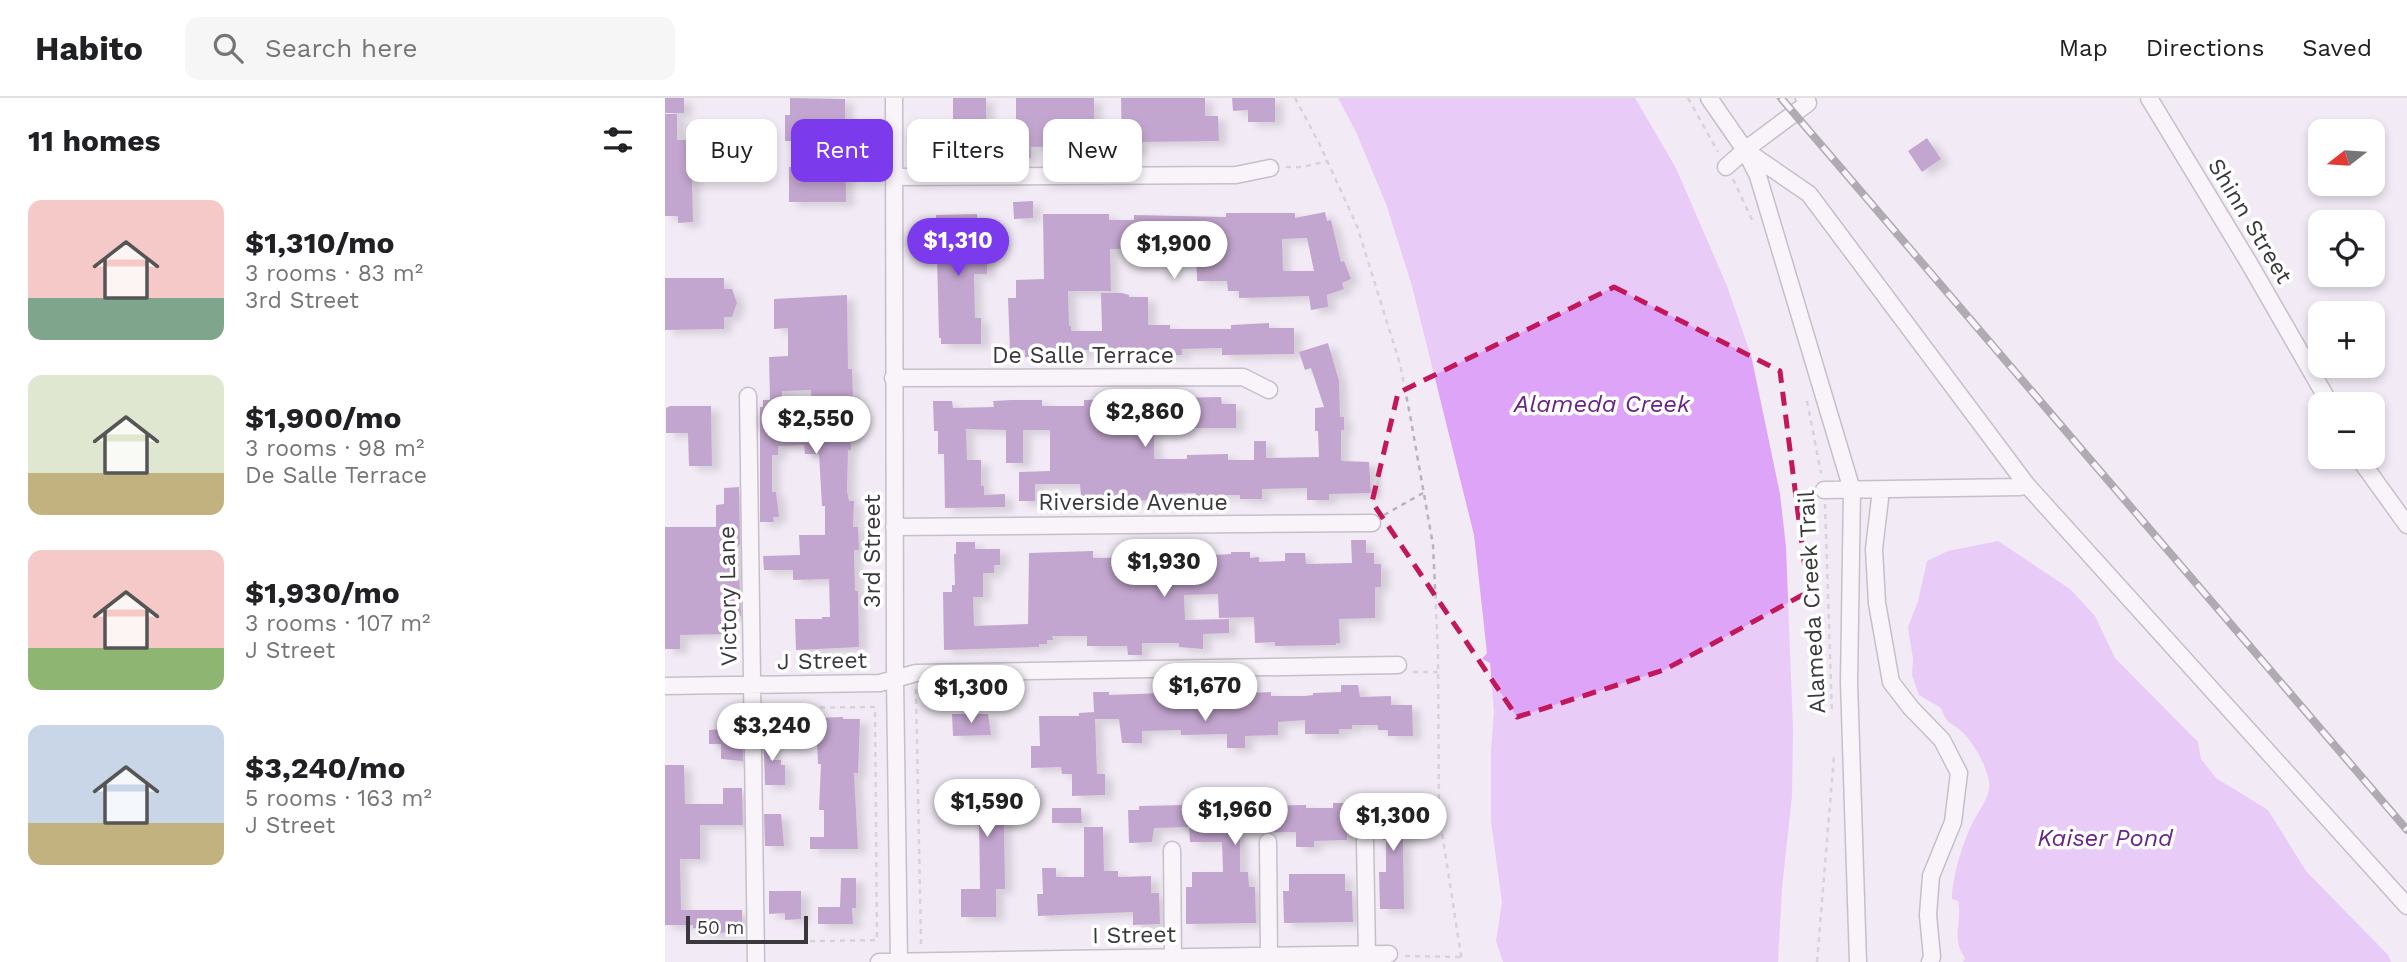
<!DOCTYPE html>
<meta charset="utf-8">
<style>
:root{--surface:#fff;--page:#f6f6f6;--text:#202124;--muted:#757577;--line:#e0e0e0;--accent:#7c3aed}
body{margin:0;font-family:"Work Sans",sans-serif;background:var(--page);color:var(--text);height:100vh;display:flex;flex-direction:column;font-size:26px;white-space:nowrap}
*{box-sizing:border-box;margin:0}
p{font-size:23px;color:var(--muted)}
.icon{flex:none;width:38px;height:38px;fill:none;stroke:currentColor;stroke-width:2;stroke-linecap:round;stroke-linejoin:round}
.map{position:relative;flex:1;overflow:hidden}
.panel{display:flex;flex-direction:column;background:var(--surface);width:665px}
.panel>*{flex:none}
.top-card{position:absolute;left:21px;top:21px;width:665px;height:63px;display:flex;gap:14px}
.needle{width:46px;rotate:253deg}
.buttons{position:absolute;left:1643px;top:21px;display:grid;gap:14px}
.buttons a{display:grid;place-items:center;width:77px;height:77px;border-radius:14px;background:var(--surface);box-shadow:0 4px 10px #0003;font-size:35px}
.scale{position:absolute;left:21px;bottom:18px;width:122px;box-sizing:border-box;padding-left:7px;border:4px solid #3a383c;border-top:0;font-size:19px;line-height:24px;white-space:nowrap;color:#3a383c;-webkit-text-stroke:5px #fff;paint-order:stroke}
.price{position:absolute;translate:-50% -60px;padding:0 16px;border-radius:24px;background:#fff;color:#222;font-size:23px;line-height:46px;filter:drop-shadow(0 2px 4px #0008)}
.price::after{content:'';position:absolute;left:50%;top:42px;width:21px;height:16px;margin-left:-10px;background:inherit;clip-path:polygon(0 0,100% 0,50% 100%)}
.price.current{background:var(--accent);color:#fff}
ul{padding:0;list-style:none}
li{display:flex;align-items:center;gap:21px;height:175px;padding:0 28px}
li span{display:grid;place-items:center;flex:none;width:196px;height:140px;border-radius:14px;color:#555}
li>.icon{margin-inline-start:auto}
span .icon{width:84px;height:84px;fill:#fffc;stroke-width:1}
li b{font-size:30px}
h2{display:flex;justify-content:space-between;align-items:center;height:84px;padding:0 28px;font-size:30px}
.pill{padding:0 24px;border-radius:14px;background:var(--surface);box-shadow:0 4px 10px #0003;font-size:24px;line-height:63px}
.pill.current{background:var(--accent);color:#fff}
header{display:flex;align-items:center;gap:42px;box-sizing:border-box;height:98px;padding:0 35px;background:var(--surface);border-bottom:2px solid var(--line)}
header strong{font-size:33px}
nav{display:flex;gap:38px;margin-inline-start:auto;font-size:24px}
.search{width:490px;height:63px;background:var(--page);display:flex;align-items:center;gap:18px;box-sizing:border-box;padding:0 24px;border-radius:14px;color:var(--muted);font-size:26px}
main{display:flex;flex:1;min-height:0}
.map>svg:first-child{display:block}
</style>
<header>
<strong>Habito</strong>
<div class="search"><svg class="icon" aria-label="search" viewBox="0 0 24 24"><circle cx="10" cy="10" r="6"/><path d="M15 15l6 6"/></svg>Search here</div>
<nav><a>Map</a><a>Directions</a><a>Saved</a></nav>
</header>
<main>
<section class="panel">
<h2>11 homes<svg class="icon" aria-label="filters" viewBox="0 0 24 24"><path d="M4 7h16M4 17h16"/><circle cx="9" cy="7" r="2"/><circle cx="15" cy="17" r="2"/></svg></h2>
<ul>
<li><span style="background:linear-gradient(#f6c9c9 70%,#7fa58c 0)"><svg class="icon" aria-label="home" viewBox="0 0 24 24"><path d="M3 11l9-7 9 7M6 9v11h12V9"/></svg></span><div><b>$1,310/mo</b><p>3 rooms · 83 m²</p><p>3rd Street</p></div></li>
<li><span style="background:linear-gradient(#dfe7d0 70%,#c2b280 0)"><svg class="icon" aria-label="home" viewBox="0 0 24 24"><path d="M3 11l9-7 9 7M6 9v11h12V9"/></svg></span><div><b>$1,900/mo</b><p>3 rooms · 98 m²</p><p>De Salle Terrace</p></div></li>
<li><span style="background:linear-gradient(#f6c9c9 70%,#8fb573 0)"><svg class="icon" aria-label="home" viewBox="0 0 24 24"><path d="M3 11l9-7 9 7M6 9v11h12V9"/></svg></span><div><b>$1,930/mo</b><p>3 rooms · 107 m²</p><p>J Street</p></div></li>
<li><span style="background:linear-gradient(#c9d6e8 70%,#c2b280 0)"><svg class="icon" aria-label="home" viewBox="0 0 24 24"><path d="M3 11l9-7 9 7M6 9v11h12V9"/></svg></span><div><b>$3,240/mo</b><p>5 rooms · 163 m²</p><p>J Street</p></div></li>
</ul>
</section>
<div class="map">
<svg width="1742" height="864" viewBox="0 0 1742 864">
<defs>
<filter id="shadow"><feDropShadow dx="8" dy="4.5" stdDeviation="3.5" flood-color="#0004"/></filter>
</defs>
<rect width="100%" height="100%" fill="#f2ebf5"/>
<path fill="#dea4f8" d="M673 0H970L1011 70 1062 188 1086 257 1115 396 1121 449 1128 631 1127 698 1117 790 1113 864H838L831 843 837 804 826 724V651L829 614 825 565 817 561 822 555 809 437 747 188 721 106 691 34Z
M1333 443 1405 491 1430 518 1450 560 1533 644 1536 661 1551 680 1603 712 1641 773 1723 857 1726 864H1298L1300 860C1285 839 1298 825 1293 803L1287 801C1287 780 1297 747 1306 728 1313 712 1329 697 1323 679 1319 664 1310 648 1300 637 1288 623 1283 630 1276 610L1254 597 1247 577 1248 561 1243 529 1253 503 1262 463 1283 453Z"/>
<path fill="#8953a1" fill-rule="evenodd" filter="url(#shadow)" d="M0 0H19V15H0Z
M125 0 180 1 181 104H124V69H128L127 43H120V17H125Z
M288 0H321V27H351V0H429L430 56H412V48L366 49V60L261 61 260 28 288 27Z
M456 0H540V18H553L554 43 475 44V54H457Z
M567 0H610V24H583V12L568 13Z
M0 16H12V42H26L28 124 13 125V118H0Z
M1262 40 1276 61 1257 74 1243 53Z
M368 103V120L349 121 348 104Z
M660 114 662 123 666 122 676 164 679 163 686 181 677 185 679 191 662 197 663 209 646 212 644 198 574 200V193H563L562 183H532L531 143H470V151H445L446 193H403L404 228H406V233H437L436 195H457L464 197V199H483V227H505V231H566V227L604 225V230H629V256L557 257V250L517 251V257L459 258V251L417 252V258L360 259V252L345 253 343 200H351V182L379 181 378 116H444V122H469V117L561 119V115H630V120ZM642 140 649 173H618L617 141Z
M312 116 313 159H322V176H309L310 220H316V246H276V240H274L271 117Z
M0 180H59V191H67L72 205 67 219H59V231L0 232Z
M182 197 183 271H187L188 299H191V313H189V340H186V352H183L182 393 184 403H189L188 429H193L194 452H189L190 493H193L194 549 131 552 130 521H157V519H165L164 481 128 482V472H99L98 458 135 457 134 437H160V408H157L154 356H140L139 347 113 348V357H107V394H111L114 419H108L109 424H95V309H98V302H105L104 259 123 258V230L109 231V201ZM146 292 147 333 118 335 117 293Z
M663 245 674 283 675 319H679V332H676V363L704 364 706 395 664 396V402H642V390L597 391V401H575V397H549V402H536V399H531V395L503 396V399H495V402L444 403V399H416L415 386H370V403H354V374L385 373V332H358V365H341V332L301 331 302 362H316V388H319V397L340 396V409L280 410 279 356H273V333H269L268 303H287L288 310 329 309 328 303 347 302H377V308H419V302L467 301V308H492L508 307V300L556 299 557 306H571V330H522V333L489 334V361H522V357L563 356V362H589V343H601V360L654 359 653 333H650V310L659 309 646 270 640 272 634 254Z
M5 308H46L47 368H24L23 335H1V310Z
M74 389 75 447H73L76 518H63V536L15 537V551H0V429H51V407L59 406V390Z
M686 442H701V455H709V466H716V489H710V520L674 521 675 545H671V547L610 548V544L590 545 589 519 554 520 553 496 519 497 520 522 564 521V535L538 536V551L514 549V545H477V557H463L462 548H422V538H387L388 542H382V546H374V549L279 552 278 494H287V487H290L289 456H291V444H310V451H335V467H329V475H318V499H308L309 528 363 526 364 455 428 453V460L487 459V457H507V469H534L535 458 566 456V454H585V460L594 459V464L620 463V455H640L641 466 687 465Z
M676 587H693L695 599 726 598V607H747L748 638H723V632H713V627H687V631H674V636H640V622L613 624V637L580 638V650H562V636L516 637V632L477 633V645H457L454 621H430L432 676H440V697L407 698V676H397L396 669 366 670V648H375L374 618H414V615L429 614 428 594H444V597L525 594 542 595V597L606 594V598H640L648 597V595L676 594Z
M287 616H323L326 637 288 638Z
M178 619V621H195L193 675H189L193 751H145V739H159V712H154L156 666H153L151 620Z
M77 626 78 663 56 661V646H44V632L57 631 56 627Z
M98 626H105V662H116V667H120V687H100Z
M0 667H19L20 706H58V690H77L78 727H35V761H15L16 812H77V832L75 834 41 835V830H28V827H0Z
M347 689H371V708H341V727H339L340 791H331V819H296V791H315L314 717 276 718V692L347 691Z
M566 702H586V708L641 707V710H668V705H686V726H682V742L649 743V749H631V734L575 735V774H583L584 789H590L591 825 521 826V789H527V774H558L557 744H525L524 729 489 730 487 744 464 745 463 712H474V708L566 706Z
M710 704H732V709H743L744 741H738L739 811H715L714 774H721V742H718V726H710Z
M387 710H416L417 725H387Z
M99 716H116L119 748H100Z
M419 729H438L439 773H453V779L486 778V795H494L495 826 468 827V814L373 818 372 796H378L377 770H391V779H419Z
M624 776H680V793H687L688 824 619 825 618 793H624Z
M176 780H191V810H187L188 826H153V809H175Z
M104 793H136V821L120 822V815L104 816Z"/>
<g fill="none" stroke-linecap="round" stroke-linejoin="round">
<g stroke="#918a94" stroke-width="19">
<path id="minor" d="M229 0 230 580 234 864
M1044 0 1080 52 1093 78 1187 392 1184 584 1193 864
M1484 0 1584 165 1665 306
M1080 52 1144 96 1361 386 1742 808
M1061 69 1080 52 1143 5 1139 0
M229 79 571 77 605 70
M228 280 578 279 604 292
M83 298 91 864
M1693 359 1742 427
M1159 392 1355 389 1361 386
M1216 392 1209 451 1212 505 1226 584 1246 610 1277 642 1294 675 1288 724 1266 778 1263 817 1267 859 1265 864
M229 429 707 425
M0 588 215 585 251 575 733 567
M700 743 702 857
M603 744 604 858
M507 752 508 860
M214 864 724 856"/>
</g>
<path stroke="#b9b3bb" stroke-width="2.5" stroke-dasharray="5 5" stroke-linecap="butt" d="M630 0 654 45 692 128 735 266 745 317 768 447 773 554 774 715 797 864
M1023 0 1053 54
M621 69H637L663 63
M1068 81 1089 126
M1142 303 1156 375
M1160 406 1167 616
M719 417 758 395
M748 574H773
M251 591 256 847
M105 610 210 609 212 842 105 844
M740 858 796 859
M1152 864 1169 658"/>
<use href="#minor" stroke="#fff" stroke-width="16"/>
<g stroke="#5f5c61" stroke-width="8">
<path id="rail" d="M1116 0 1742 732"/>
</g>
<use href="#rail" stroke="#fff" stroke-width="5" stroke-dasharray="16" stroke-linecap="butt"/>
</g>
<path d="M0 0H1742V864H0ZM949 189 1115 273 1143 494 999 572 852 619 707 404 733 295Z" fill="#f2ebf5" fill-opacity=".55" fill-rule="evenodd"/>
<path fill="none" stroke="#c2185b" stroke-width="5" stroke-dasharray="14 9" stroke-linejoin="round" d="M949 189 1115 273 1143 494 999 572 852 619 707 404 733 295Z"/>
<g text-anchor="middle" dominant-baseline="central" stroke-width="7" stroke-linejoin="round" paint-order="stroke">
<g font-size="23" fill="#3a383c" stroke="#fff">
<text transform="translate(1585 123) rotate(59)">Shinn Street</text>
<text x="418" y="257">De Salle Terrace</text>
<text x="468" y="404">Riverside Avenue</text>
<text transform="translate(207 453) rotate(-90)">3rd Street</text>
<text transform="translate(63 498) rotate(-91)">Victory Lane</text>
<text transform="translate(1147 504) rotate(-93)">Alameda Creek Trail</text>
<text transform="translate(157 563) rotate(-1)">J Street</text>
<text transform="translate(469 837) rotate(-1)">I Street</text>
</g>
<g font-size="24" font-style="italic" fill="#692384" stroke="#fff">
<text x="937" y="306">Alameda Creek</text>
<text x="1440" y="740">Kaiser Pond</text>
</g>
</g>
</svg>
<div class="buttons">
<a><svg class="needle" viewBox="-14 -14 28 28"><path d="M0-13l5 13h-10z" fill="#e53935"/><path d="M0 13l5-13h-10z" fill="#757577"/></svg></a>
<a><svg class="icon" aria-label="locate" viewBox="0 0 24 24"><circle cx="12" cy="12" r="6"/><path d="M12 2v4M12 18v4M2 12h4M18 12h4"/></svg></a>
<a>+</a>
<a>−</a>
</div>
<div class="scale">50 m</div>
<b class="price current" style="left:293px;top:180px">$1,310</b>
<b class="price" style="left:509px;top:183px">$1,900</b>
<b class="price" style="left:480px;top:351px">$2,860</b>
<b class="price" style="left:151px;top:358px">$2,550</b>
<b class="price" style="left:499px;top:501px">$1,930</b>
<b class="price" style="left:540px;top:625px">$1,670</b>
<b class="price" style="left:306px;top:627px">$1,300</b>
<b class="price" style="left:107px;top:665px">$3,240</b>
<b class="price" style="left:322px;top:741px">$1,590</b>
<b class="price" style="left:570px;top:749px">$1,960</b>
<b class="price" style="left:728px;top:755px">$1,300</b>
<div class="top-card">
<a class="pill">Buy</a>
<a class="pill current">Rent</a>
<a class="pill">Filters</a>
<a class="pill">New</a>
</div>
</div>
</main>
